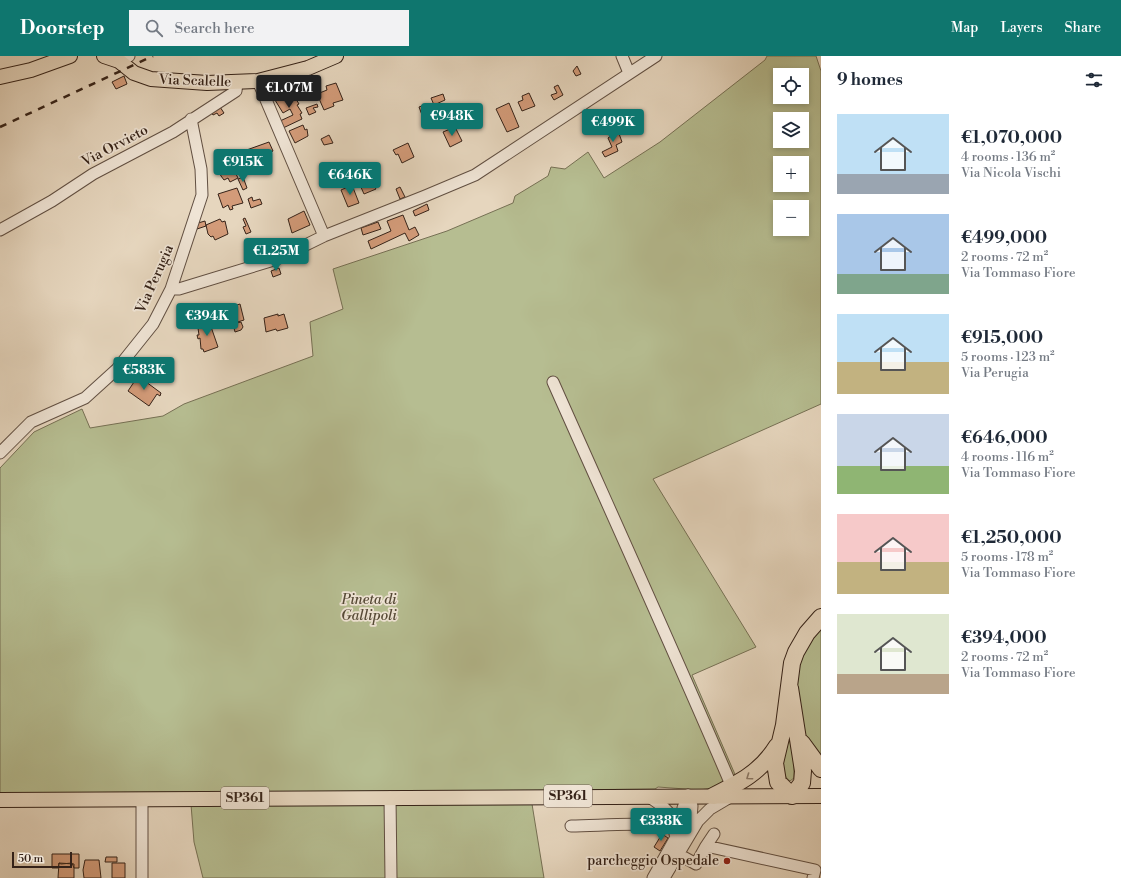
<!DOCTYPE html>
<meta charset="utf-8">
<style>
:root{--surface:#fff;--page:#f2f2f3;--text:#1f2937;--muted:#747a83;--accent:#0f766e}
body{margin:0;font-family:"Libre Bodoni",serif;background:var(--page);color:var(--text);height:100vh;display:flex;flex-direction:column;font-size:15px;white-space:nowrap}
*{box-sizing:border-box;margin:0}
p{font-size:13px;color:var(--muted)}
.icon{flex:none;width:22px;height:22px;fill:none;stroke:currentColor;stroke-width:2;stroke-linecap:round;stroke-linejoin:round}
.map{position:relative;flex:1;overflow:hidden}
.sheet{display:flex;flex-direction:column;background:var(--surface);width:300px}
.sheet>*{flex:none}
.tools{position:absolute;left:773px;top:12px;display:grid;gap:8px}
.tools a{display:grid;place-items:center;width:36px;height:36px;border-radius:0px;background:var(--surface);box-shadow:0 2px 6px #0003;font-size:20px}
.scale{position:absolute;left:12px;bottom:10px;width:60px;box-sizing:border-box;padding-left:4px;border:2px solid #352218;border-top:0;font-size:11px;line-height:14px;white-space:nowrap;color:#352218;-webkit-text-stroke:3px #efe4d5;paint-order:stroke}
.price{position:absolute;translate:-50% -34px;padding:0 9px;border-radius:4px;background:var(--accent);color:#fff;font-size:13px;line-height:26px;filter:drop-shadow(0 1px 2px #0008)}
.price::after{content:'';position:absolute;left:50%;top:24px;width:12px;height:9px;margin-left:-6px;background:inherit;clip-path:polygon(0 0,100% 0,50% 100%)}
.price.selected{background:#222;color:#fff}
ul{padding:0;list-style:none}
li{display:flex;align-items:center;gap:12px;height:100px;padding:0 16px}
li span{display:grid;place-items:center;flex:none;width:112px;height:80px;border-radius:0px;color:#555}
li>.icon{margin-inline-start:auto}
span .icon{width:48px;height:48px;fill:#fffc;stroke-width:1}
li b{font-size:17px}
h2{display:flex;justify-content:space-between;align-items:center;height:48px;padding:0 16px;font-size:17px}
header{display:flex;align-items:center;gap:24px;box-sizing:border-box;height:56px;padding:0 20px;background:var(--accent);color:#fff}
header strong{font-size:19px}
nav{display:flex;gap:22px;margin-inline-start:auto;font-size:14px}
.search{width:280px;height:36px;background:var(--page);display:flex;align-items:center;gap:10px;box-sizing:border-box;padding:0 14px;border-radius:0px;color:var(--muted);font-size:15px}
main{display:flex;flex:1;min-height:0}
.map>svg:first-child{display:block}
</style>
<header>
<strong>Doorstep</strong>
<div class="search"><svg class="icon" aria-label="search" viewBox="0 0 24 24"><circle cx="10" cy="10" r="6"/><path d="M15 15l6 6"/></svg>Search here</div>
<nav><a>Map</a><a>Layers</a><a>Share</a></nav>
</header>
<main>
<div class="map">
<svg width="821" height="822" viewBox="0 0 821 822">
<rect width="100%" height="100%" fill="#e6d6be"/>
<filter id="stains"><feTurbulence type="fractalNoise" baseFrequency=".005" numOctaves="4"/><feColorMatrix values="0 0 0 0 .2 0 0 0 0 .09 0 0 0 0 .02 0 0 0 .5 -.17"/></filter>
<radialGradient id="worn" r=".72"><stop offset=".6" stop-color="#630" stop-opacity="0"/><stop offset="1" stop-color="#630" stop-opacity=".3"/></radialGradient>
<path fill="#b6bd91" stroke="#767054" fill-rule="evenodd" d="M767 0H816L821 15V348L653 423 756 591 692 619 737 723 714 732 699 734 658 731 655 733 554 734 532 748 544 822H203L194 786 190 736 0 737V412L34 376 82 353 90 372 163 360 184 348 313 300 310 266 343 253 333 213 447 175 513 147 515 140 548 120 551 111 565 113 588 96 604 122 660 86 765 4ZM780 19H802V41H780ZM780 63H802V85H780ZM780 107H802V129H780ZM780 151H802V173H780Z
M821 569V707L802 678 795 630 802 598Z
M789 680 794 707V722L790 725C777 717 786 692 789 680Z"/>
<path fill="#d39b79" stroke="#352218" d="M577 10 581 18 576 20 573 15Z
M124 20 127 28 116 33 112 26Z
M336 27 343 44 333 47 334 50 324 54 317 38 327 34 326 30Z
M558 29 563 39 554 44 551 39 557 37 554 31Z
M291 35 299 48 297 49 302 57 300 58 302 63 283 72 280 65 293 59 290 53 283 57 275 44Z
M529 37 535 50 522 55 518 46 523 44 522 40Z
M443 38 445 44 434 49 431 42Z
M509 47 519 71 507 76 496 53Z
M317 48 318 51 313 52 316 56 309 59 306 52Z
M427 48 434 63 425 67 419 51Z
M220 51 224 57 219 60 217 57 213 59 211 56Z
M303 69 305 74 307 73 308 80 295 87 289 75Z
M455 71 462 85 450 91 443 76Z
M617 72 622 86 616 89 618 95 605 101 602 96 612 91 608 82 612 79 610 76Z
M329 79 333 87 324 89 321 83Z
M269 86 273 95 268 98 271 102 249 113 241 96Z
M408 87 414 101 402 107 398 98 396 99 393 94Z
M231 101 234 112H236L239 117 236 118 238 122 230 126 228 122 224 124 221 120 215 106Z
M243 121 247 132 243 134 238 123Z
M371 124 376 133 364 138 360 129Z
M352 129 359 147 348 151 341 134Z
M400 131 405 141 400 143 396 133Z
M237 132 243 147 232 150 233 153 230 154 228 149 223 152 218 138Z
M252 141 253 145 260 143 262 148 251 152 248 143Z
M427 148 429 154 415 160 413 155Z
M304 155 310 169 292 177 288 163Z
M403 159 409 174 415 171 419 179 409 185 405 177 371 193 368 185 391 175 387 165Z
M245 162 251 176 246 178 243 171 246 170 243 163Z
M220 163 222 166 225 165 228 178 215 184 213 180 211 181 208 178 206 169Z
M205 165 206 170 197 173 198 167Z
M378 166 381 173 363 179 361 172Z
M266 183 271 196 275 195 276 199 263 204 258 186Z
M279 212 281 218 273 221 271 215Z
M240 248 244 264 231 268 228 256 232 254 231 251Z
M278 258V260L284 258 288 272 277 275 276 273 266 276 264 262Z
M209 265 218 291 204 296 203 293H201L200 282 198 283 197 279H199L198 272 203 270 202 267Z
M241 266 243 271 241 274 235 276 233 268Z
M138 320 161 337 160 340 157 338 149 350 128 335Z
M662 778 668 782 660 795 654 791Z
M52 798H79V812H74L72 807 61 808 59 807 58 812H52Z
M106 801H117V806H105Z
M85 804H99L101 822H84L83 814Z
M59 807 74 808V822H58Z
M112 807H125V822H112Z"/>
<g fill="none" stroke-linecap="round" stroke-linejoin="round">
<g stroke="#614f42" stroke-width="13">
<path id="minor" d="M622 0 629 17
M119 5 129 0
M258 25 324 180
M0 174 52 145 93 118 173 76 236 35 237 27
M171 233H179L277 203 324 180 425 140 475 119 656 0
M553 326C613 461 674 595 732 731
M0 397 31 366 85 342 117 313 153 268 171 233 202 139 201 113 191 63
M688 739 692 750 690 775
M390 741 391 822
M649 741C662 749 678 760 675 778
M142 743V822
M571 770C606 770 657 763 689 777
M706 790 714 778
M678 798 696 808 706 790 815 814 813 822
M653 822 680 774 683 752 688 739
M664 822 698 765 710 753 732 740"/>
</g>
<g stroke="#352218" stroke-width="16">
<path id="major" d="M104 0 119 5 134 17 151 23 207 27 258 25 308 12 336 0
M0 21 31 14 70 0
M0 744 821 740"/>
</g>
<g stroke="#352218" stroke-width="18">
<path id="highway" d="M790 632 803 715 802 727 792 740 778 726 775 707 784 669 792 607 796 596 807 577 821 561
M802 687 821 713
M713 740C739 727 761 716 777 690"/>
</g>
<use href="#minor" stroke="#efe4d5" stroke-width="11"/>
<use href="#major" stroke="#e6d6be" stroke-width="14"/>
<use href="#highway" stroke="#e6d6be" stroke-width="16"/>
<path stroke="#352218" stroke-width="2.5" stroke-dasharray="7 7" stroke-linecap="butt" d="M0 71 153 0"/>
</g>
<defs><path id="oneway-chevron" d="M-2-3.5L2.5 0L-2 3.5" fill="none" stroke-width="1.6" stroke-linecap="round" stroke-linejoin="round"/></defs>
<use stroke="#8e7c6b" href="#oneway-chevron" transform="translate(749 721) rotate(145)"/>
<circle fill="#8f2418" stroke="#efe4d5" stroke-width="1.5" cx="727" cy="805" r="4"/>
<g text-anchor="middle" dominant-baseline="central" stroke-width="3.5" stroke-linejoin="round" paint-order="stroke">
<g fill="#efe4d5" stroke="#6d5c51" stroke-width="1">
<rect x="544" y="729" width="48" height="22" rx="3"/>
<rect x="221" y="731" width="48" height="22" rx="3"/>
</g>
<g font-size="13" font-weight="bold" fill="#352218">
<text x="568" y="740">SP361</text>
<text x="245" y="742">SP361</text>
</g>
<g font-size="14" fill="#352218" stroke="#efe4d5">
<text transform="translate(195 25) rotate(2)">Via Scalelle</text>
<text transform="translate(115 90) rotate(-28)">Via Orvieto</text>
<text transform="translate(155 223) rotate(-66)">Via Perugia</text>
</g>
<g font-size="14" font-style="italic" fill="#554936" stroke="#efe4d5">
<text x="369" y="544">Pineta di<tspan x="369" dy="16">Gallipoli</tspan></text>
</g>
<g font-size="14" fill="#352218" stroke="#efe4d5" text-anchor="end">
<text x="719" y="805">parcheggio Ospedale</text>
</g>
</g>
<rect width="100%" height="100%" filter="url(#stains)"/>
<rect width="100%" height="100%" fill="url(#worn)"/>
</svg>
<div class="tools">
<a><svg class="icon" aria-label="locate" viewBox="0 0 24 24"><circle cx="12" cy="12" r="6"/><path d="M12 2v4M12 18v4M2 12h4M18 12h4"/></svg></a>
<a><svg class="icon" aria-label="layers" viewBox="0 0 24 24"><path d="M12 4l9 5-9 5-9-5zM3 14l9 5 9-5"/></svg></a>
<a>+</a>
<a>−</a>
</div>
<div class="scale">50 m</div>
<b class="price selected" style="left:289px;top:53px">€1.07M</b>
<b class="price" style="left:452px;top:81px">€948K</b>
<b class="price" style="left:613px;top:87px">€499K</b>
<b class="price" style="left:243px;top:127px">€915K</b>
<b class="price" style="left:350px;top:140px">€646K</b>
<b class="price" style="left:276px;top:216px">€1.25M</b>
<b class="price" style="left:207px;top:281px">€394K</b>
<b class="price" style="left:144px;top:335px">€583K</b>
<b class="price" style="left:661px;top:786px">€338K</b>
</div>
<section class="sheet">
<h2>9 homes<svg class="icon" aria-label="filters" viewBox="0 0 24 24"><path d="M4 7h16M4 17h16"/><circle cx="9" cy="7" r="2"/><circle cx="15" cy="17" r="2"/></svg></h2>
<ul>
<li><span style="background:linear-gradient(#bfe0f5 75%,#9aa5b1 0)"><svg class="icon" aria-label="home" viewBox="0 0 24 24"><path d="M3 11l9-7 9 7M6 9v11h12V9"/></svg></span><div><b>€1,070,000</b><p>4 rooms · 136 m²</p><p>Via Nicola Vischi</p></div></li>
<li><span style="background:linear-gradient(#a9c7e8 75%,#7fa58c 0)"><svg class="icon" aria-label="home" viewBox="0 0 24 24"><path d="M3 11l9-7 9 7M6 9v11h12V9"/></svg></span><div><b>€499,000</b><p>2 rooms · 72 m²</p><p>Via Tommaso Fiore</p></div></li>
<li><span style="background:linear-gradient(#bfe0f5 60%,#c2b280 0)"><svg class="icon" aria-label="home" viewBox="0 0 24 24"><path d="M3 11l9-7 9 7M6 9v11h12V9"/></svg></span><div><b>€915,000</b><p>5 rooms · 123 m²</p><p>Via Perugia</p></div></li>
<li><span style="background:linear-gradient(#c9d6e8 65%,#8fb573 0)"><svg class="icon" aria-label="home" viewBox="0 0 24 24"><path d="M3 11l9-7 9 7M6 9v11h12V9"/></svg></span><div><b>€646,000</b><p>4 rooms · 116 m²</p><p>Via Tommaso Fiore</p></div></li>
<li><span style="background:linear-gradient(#f6c9c9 60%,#c2b280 0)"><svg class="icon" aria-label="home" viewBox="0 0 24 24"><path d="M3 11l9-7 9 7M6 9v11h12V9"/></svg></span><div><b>€1,250,000</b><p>5 rooms · 178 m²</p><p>Via Tommaso Fiore</p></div></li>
<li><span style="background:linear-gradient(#dfe7d0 75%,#b9a48a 0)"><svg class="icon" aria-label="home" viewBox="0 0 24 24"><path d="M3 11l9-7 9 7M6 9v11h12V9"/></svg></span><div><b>€394,000</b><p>2 rooms · 72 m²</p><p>Via Tommaso Fiore</p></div></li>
</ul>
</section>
</main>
